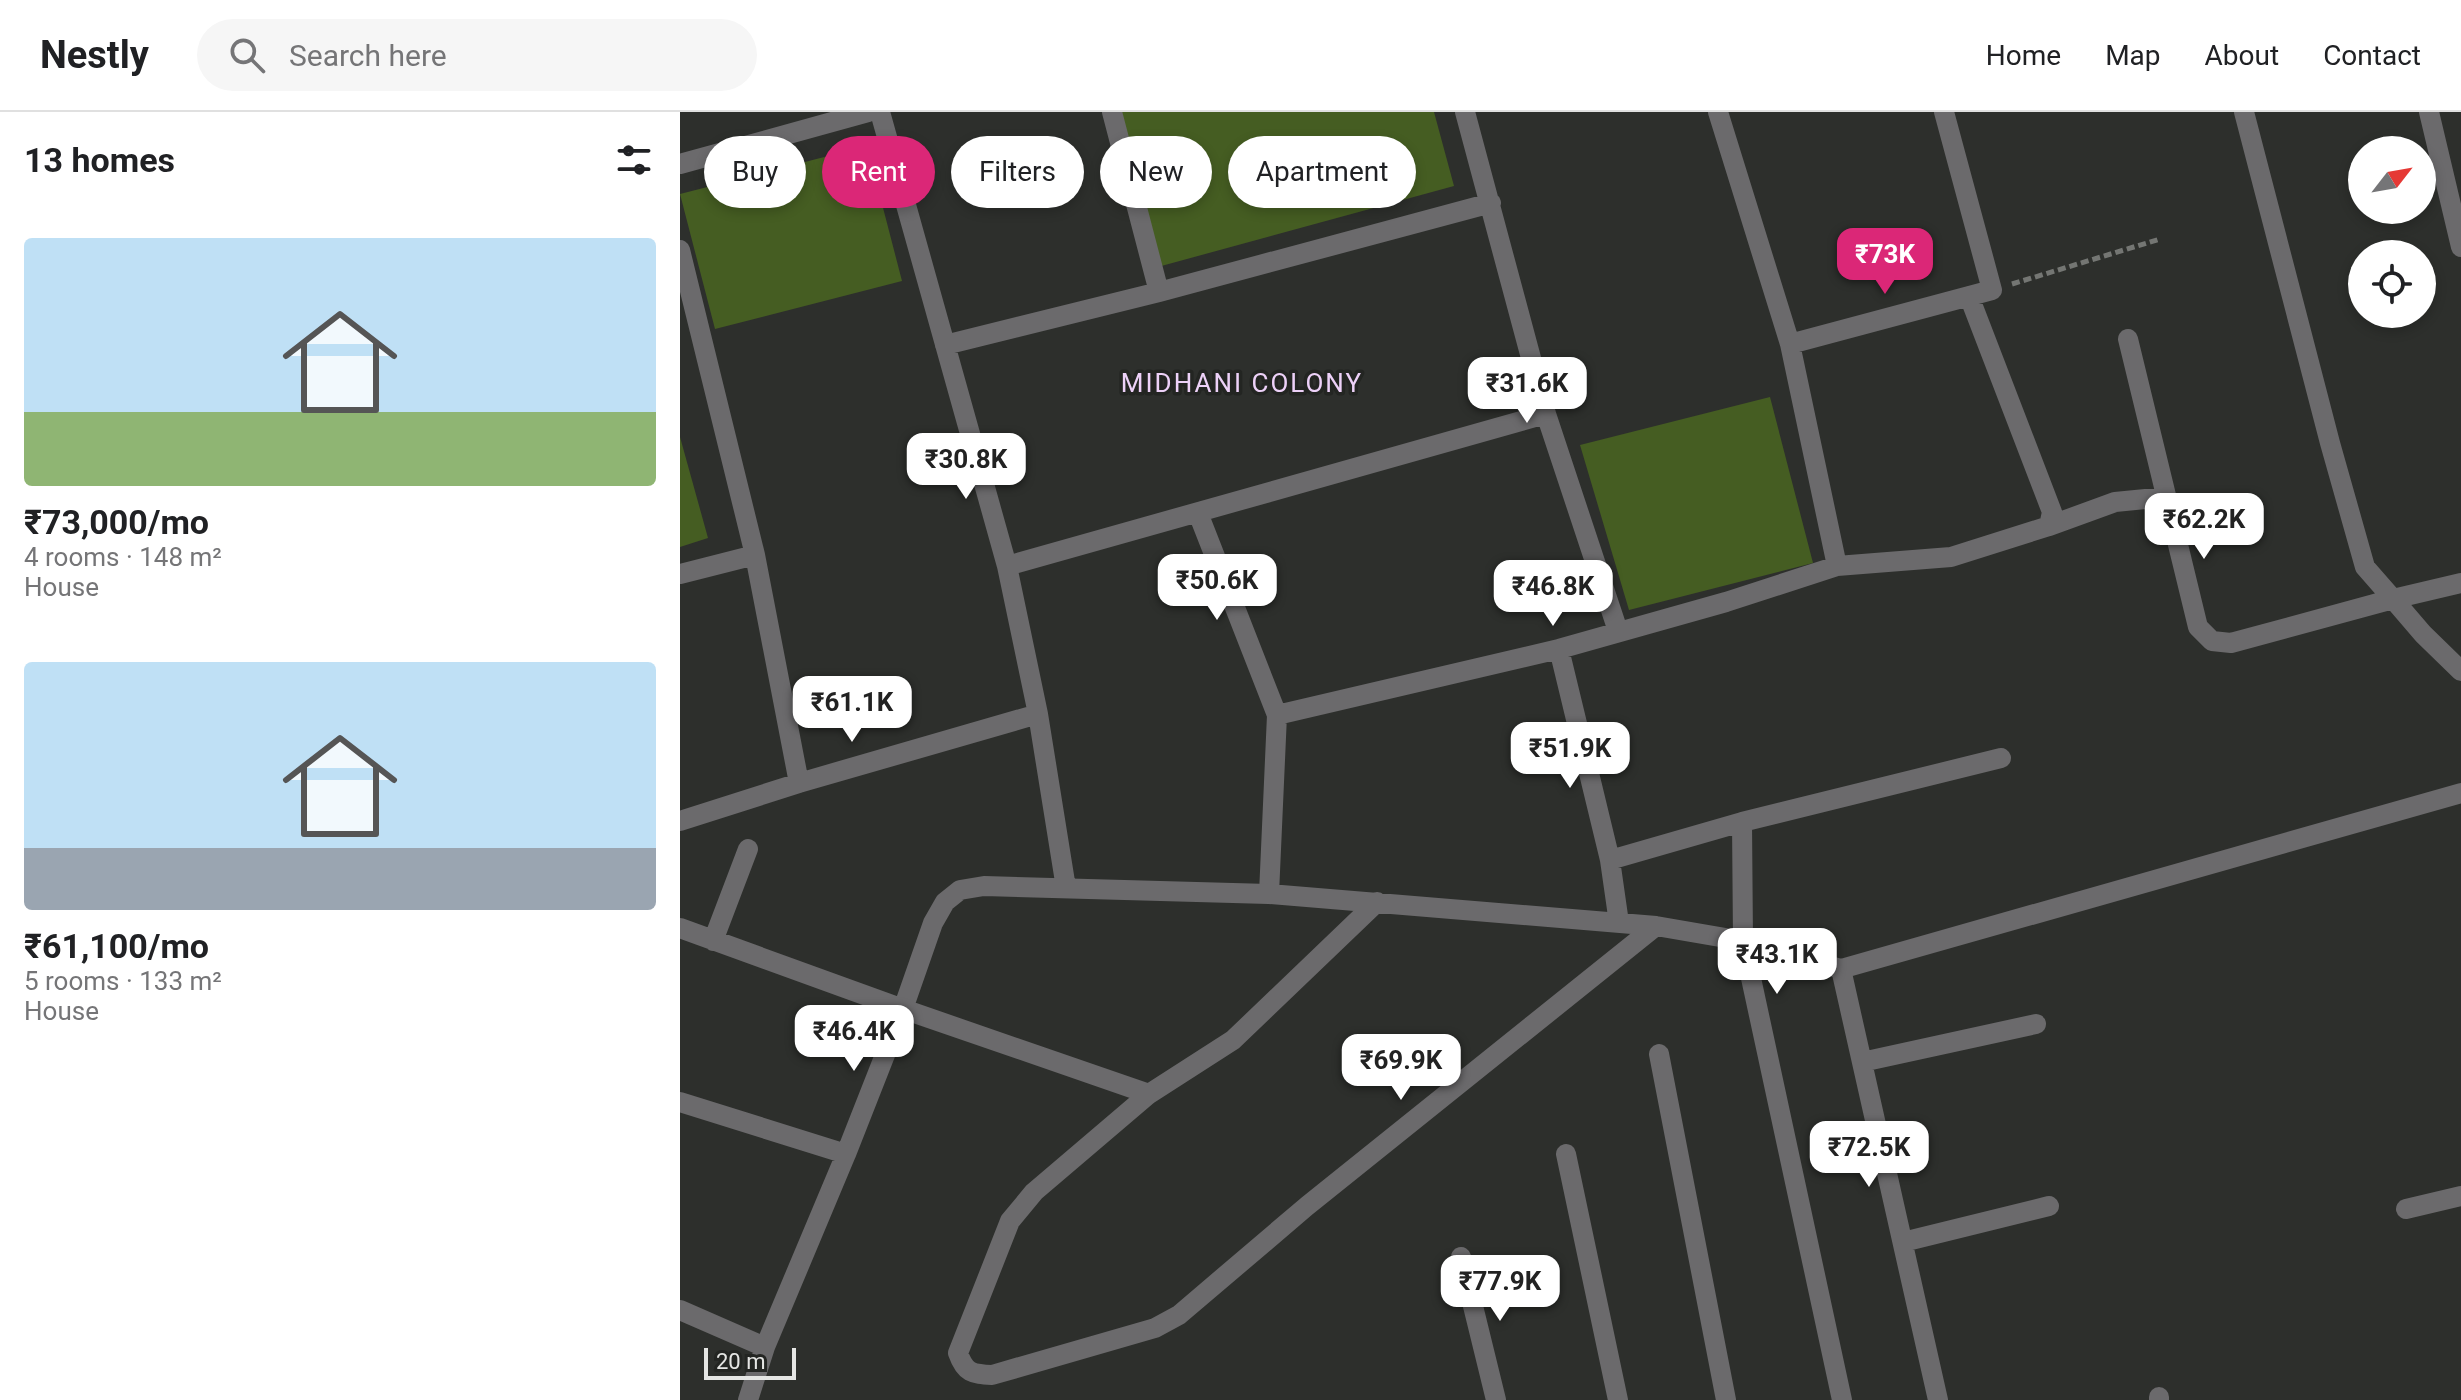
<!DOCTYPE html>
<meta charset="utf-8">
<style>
:root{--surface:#fff;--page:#f6f6f6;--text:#202124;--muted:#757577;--line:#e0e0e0;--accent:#db2777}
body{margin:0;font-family:Roboto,sans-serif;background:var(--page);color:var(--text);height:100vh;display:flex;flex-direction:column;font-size:30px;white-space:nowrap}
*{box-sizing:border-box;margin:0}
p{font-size:26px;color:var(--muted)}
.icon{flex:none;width:44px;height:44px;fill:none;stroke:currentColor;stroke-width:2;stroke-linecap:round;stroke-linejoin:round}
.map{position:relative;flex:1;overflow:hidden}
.details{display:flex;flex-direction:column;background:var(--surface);width:680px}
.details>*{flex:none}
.top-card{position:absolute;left:24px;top:24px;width:760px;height:72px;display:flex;gap:16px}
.needle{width:52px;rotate:59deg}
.controls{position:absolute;left:1668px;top:24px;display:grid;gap:16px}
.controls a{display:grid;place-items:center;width:88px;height:88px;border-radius:50%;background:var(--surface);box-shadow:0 4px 12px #0003;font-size:40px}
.scale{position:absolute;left:24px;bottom:20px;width:92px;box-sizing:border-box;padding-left:8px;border:4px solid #e5e6e4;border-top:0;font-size:22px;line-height:28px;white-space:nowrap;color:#e5e6e4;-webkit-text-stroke:6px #232522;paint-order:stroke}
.price{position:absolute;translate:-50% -68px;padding:0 18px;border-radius:16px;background:#fff;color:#222;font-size:26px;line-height:52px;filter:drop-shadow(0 2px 4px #0008)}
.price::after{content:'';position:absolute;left:50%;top:48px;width:24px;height:18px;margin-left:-12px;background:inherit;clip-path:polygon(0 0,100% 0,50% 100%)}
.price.on{background:var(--accent);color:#fff}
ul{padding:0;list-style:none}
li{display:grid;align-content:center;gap:16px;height:424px;padding:0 24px}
li span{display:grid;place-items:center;height:248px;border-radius:8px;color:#555}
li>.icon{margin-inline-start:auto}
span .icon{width:144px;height:144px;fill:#fffc;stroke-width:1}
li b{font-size:34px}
h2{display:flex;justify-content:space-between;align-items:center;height:96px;padding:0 24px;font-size:34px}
.tag{padding:0 28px;border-radius:36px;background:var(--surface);box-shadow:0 4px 12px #0003;font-size:28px;line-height:72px}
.tag.on{background:var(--accent);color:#fff}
header{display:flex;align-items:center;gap:48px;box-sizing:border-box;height:112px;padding:0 40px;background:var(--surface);border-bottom:2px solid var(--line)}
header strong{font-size:38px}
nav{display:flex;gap:44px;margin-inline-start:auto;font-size:28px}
.search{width:560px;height:72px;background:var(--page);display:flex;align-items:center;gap:20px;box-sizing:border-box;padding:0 28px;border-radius:44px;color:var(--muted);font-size:30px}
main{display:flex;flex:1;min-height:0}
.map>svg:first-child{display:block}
</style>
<header>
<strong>Nestly</strong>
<div class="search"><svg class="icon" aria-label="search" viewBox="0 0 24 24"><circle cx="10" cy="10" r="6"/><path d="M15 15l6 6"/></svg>Search here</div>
<nav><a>Home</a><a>Map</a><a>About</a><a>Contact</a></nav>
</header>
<main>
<section class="details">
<h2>13 homes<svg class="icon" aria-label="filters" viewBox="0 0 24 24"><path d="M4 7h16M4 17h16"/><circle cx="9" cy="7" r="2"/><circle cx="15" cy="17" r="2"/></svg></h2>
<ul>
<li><span style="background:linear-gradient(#bfe0f5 70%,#8fb573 0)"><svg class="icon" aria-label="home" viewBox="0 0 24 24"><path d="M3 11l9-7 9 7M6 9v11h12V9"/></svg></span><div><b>₹73,000/mo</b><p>4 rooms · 148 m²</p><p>House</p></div></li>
<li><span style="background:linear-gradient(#bfe0f5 75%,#9aa5b1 0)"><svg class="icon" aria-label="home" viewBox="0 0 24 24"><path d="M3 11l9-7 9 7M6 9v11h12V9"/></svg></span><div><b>₹61,100/mo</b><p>5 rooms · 133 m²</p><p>House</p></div></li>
</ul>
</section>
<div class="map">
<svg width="1781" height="1288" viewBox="0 0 1781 1288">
<rect width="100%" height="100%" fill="#2d2f2c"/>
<path fill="#455d22" d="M430 0H754L774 74 474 156Z
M187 34 222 169 35 217 0 82Z
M1090 285 1133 451 949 498 900 333Z
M0 325 28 426 0 435Z"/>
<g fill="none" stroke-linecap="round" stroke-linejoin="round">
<path stroke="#747673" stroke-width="5" stroke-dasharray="8 4" stroke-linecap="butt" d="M1332 172 1480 127"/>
<path stroke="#6b6a6c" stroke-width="20" d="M200 0 327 454 358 602 386 776
M432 0 479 180
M785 0 866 302 938 519
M1038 0 1110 232 1157 454
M1564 0 1650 331 1685 455 1713 487 1781 471
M1749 0 1781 135
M0 52 188 0
M0 138 75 443 119 671
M1448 227 1518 515 1532 529 1551 531 1713 487 1743 522 1781 559
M1110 232 1312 178 1264 0
M265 233 479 180 811 91
M518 401 597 603 589 782
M1369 414 1435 390 1486 385
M327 454 866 302
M0 462 75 443
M879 537 930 748 939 811
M597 603 879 537 1046 490 1157 454 1271 445 1369 414 1372 400 1289 184
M0 709 119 671 358 602
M1062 710 1063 829 1162 1288
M930 748 1062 710 1321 646
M697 790 553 928 469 982 354 1080 330 1109 278 1241C285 1261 292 1262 312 1263L475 1216 499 1203 627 1094 976 814
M0 816 223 897 469 982
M33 829 68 737
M1161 857 1258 1288
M979 942 1046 1288
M1182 950 1356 912
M0 990 166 1042
M886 1042 938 1288
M1726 1097 1781 1084
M1223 1130 1369 1094
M781 1145 816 1288
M0 1198 85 1235
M1479 1285V1288
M68 1288 85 1235 166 1042 223 897 253 811 265 790 280 778 304 774 589 782 976 814 1063 829 1161 857 1781 681"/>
</g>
<g text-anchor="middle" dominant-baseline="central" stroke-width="7" stroke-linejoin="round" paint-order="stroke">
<g font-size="26" letter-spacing="2" fill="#edd1f8" stroke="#232522">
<text x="562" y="271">MIDHANI COLONY</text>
</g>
</g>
</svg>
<div class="controls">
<a><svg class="needle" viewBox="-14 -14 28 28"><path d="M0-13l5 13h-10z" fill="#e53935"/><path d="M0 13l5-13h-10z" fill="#757577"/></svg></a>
<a><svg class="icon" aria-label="locate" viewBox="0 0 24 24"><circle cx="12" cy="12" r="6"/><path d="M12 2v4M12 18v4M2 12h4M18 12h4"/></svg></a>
</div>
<div class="scale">20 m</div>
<b class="price on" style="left:1205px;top:184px">₹73K</b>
<b class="price" style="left:847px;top:313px">₹31.6K</b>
<b class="price" style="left:286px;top:389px">₹30.8K</b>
<b class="price" style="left:1524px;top:449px">₹62.2K</b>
<b class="price" style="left:537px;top:510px">₹50.6K</b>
<b class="price" style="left:873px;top:516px">₹46.8K</b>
<b class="price" style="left:172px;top:632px">₹61.1K</b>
<b class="price" style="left:890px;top:678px">₹51.9K</b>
<b class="price" style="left:1097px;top:884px">₹43.1K</b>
<b class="price" style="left:174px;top:961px">₹46.4K</b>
<b class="price" style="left:721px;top:990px">₹69.9K</b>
<b class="price" style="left:1189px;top:1077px">₹72.5K</b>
<b class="price" style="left:820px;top:1211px">₹77.9K</b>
<div class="top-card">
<a class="tag">Buy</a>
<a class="tag on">Rent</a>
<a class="tag">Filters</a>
<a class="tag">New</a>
<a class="tag">Apartment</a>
</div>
</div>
</main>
